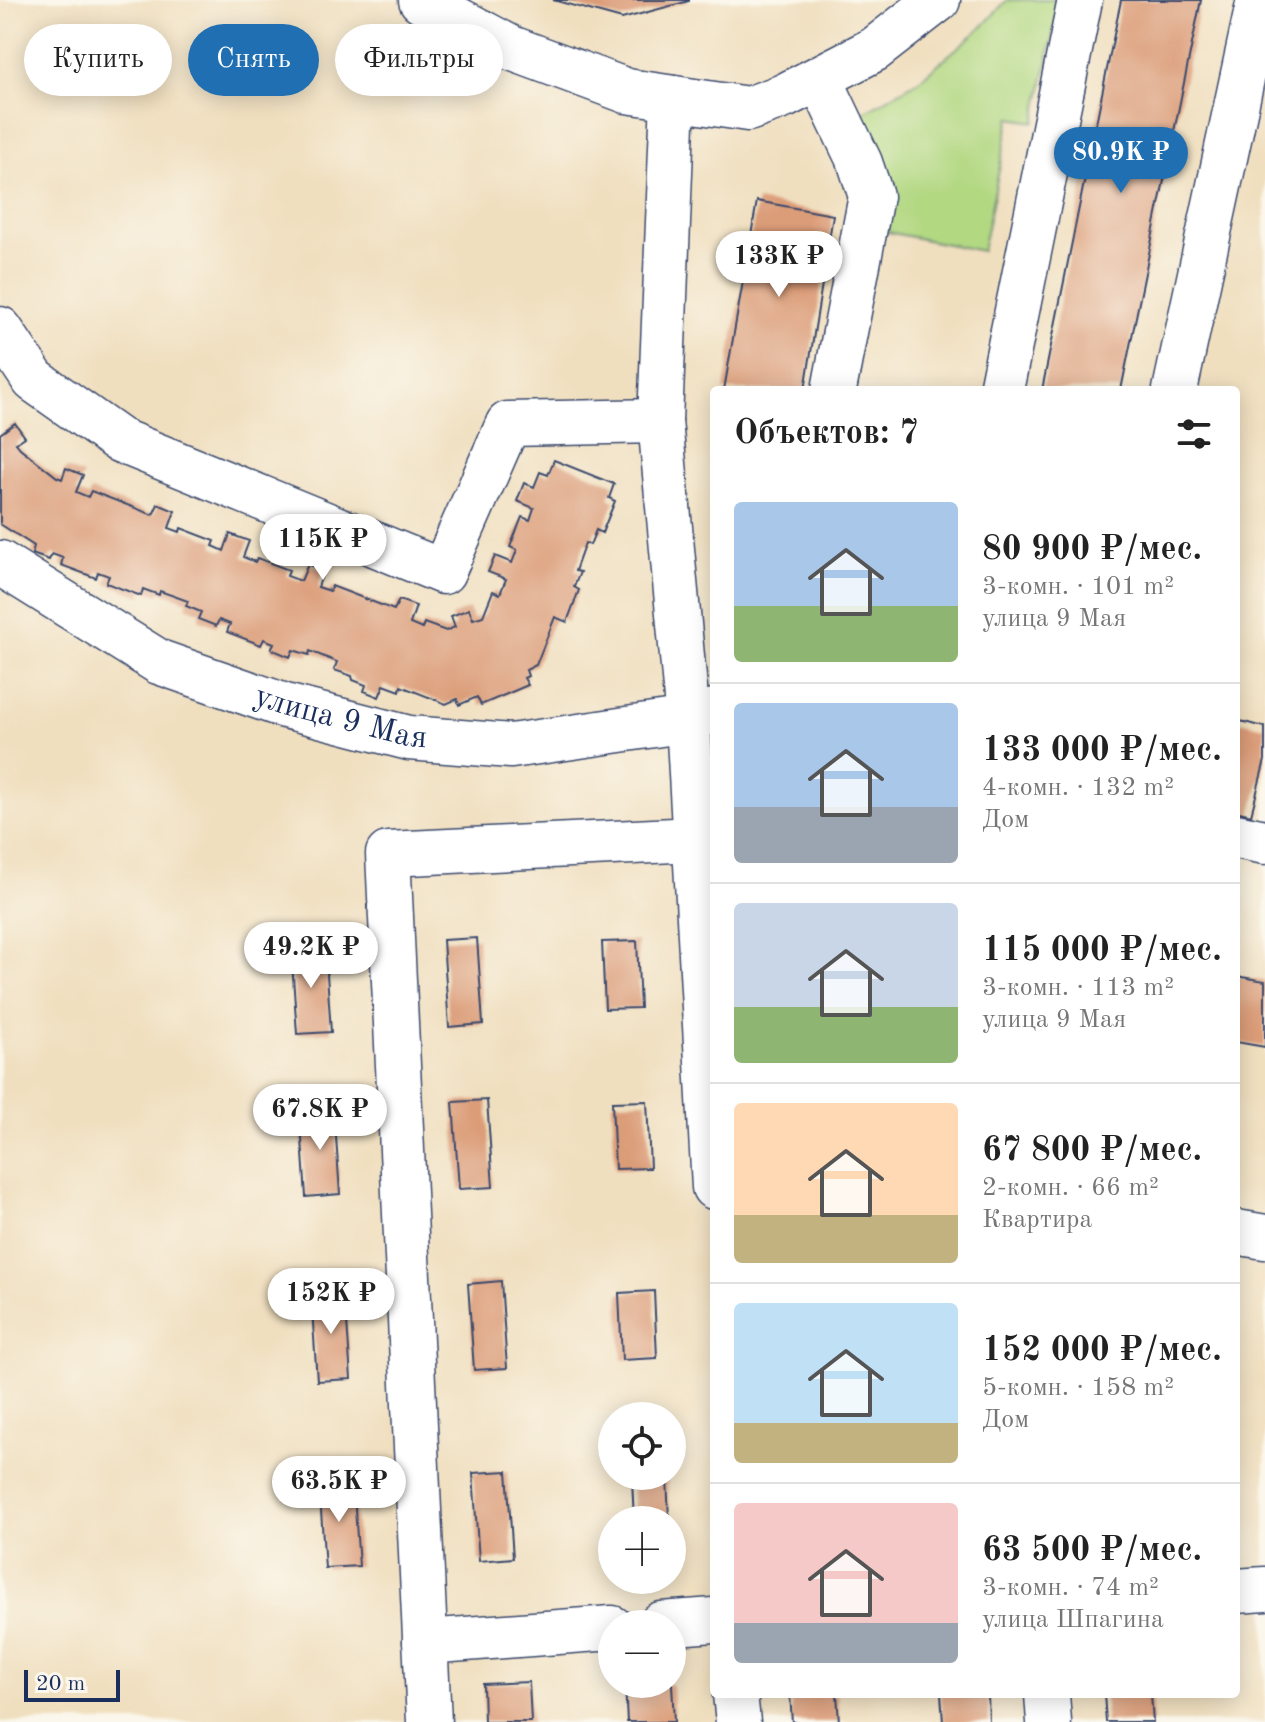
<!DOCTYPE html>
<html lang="ru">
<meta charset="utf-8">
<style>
:root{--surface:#fff;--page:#f6f6f6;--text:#222;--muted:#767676;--line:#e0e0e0;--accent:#1f6fb2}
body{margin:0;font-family:"Old Standard TT",serif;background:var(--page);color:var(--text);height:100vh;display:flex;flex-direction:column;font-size:30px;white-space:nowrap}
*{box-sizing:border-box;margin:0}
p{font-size:26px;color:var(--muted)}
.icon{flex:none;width:44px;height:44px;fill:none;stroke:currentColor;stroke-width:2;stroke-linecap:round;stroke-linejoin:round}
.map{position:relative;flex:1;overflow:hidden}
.side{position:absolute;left:710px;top:386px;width:530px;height:1312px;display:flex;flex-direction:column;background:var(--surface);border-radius:8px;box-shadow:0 4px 20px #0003}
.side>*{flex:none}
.banner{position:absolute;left:24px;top:24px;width:566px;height:72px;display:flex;gap:16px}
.buttons{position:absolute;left:598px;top:1402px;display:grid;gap:16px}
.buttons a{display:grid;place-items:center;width:88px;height:88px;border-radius:50%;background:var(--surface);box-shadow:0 4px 20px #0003;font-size:40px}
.scale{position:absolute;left:24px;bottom:20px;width:96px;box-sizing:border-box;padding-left:8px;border:4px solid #1b2f5e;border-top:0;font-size:22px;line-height:28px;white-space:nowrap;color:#1b2f5e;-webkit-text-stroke:6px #fbf7ec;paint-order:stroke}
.price{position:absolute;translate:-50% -68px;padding:0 18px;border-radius:28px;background:#fff;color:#222;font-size:26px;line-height:52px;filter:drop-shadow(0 2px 4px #0008)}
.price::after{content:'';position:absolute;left:50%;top:48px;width:24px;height:18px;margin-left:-12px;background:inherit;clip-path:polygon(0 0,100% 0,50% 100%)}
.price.active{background:var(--accent);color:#fff}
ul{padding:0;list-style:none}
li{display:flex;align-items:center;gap:24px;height:200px;padding:0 24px}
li+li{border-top:2px solid var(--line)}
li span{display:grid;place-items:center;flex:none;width:224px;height:160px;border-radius:8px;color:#555}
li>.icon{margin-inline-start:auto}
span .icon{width:96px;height:96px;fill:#fffc;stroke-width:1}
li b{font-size:34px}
h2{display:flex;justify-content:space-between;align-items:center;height:96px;padding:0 24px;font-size:34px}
.chip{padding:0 28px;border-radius:36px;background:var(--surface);box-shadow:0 4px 20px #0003;font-size:28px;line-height:72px}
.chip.active{background:var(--accent);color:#fff}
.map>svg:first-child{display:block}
</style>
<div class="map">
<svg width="1265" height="1722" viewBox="0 0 1265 1722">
<rect width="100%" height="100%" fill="#fbf7ec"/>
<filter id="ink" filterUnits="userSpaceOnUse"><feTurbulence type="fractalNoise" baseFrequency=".0125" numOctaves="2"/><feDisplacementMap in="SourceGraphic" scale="16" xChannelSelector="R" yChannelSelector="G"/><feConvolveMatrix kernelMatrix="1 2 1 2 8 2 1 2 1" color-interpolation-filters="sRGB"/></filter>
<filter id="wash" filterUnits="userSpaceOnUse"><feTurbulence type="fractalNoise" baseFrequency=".006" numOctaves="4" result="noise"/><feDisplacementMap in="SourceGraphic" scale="32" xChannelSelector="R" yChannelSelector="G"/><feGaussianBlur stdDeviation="1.8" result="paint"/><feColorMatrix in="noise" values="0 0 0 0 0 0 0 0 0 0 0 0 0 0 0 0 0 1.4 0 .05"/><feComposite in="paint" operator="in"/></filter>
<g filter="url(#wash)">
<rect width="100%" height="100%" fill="#f0dfbf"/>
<path fill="#b2d882" stroke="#668470" stroke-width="2" d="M1007 0H1060L1035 122 1010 118 982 251 887 232 893 201 888 174 859 115 918 81 980 29Z"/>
<g id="blocks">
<path fill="#db9c78" d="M553 0H689V1L622 19Z
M1121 0H1201L1121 390H1042Z
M757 201 833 215 805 390H724Z
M15 423 25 437 16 443 20 448 57 477 62 479 66 468 83 475 76 492 88 497 91 491 153 515 158 504 175 511 169 528 180 532 181 528 215 541 213 546 224 551 230 534 249 541 243 557 255 562 257 558 289 570 287 576 301 581 308 564 324 570 318 587 330 591 332 586 394 610 399 600 416 606 410 624 422 629 424 623 446 631 455 627 451 616 469 609 473 619 483 616 493 591 500 594 506 579 488 572 495 556 512 563 517 550 510 547 522 517 530 520 534 508 517 501 524 483 534 487 540 472 548 475 554 460 614 484 609 498 615 501 602 533 596 530 590 545 585 543 575 571 580 572 574 587 579 590 567 622 555 617 536 665 526 670 528 676 524 678 528 685 481 705 477 697 459 705 457 699 446 704 401 686 400 691 384 685 379 697 364 691 366 685 353 680 352 676 334 670 337 662 310 651 309 655 293 650 290 657 271 649 274 643 264 639 261 645 227 632 230 624 219 620 216 626 198 619 201 612 186 606 188 601 160 591 159 595 143 589 141 596 106 583 109 576 98 572 96 578 61 565 63 558 52 554 49 560 32 554 34 546 0 524V434Z
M1236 720 1265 727V760L1251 815 1236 811Z
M477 938 483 1024 449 1027 443 940Z
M637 941 640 1008 605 1009 602 942Z
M325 945 331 1032 297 1034 291 947Z
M1236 976 1265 981V1047L1236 1042Z
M487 1100 493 1187 459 1189 453 1102Z
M647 1101 650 1168 615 1169 612 1102Z
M334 1108 340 1194 306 1197 300 1110Z
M501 1281 507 1368 474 1370 468 1284Z
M654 1291 657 1358 622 1360 619 1293Z
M345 1292 351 1379 317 1381 311 1294Z
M507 1471 513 1558 479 1561 473 1473Z
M667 1477 669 1520H634L632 1479Z
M353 1479 359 1566 325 1568 319 1482Z
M529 1682 531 1722H484L483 1684Z
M625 1684H672L674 1722H627Z
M790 1694H837L839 1722H792Z
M941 1694H988L989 1722H943Z
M1104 1694H1151L1153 1722H1106Z"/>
</g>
</g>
<g filter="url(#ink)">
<use href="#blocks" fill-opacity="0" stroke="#3b496d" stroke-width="2"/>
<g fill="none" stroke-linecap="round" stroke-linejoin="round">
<g stroke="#3b496d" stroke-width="47">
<g id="minor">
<path d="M421 0 511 48 627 91 748 109 784 96 875 49 938 0"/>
<path d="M820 79 860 163 871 196 834 390"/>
<path d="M673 98 660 421 688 720 714 1187"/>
<path d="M0 329 34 380 119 440 443 572 508 424 660 421"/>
<path d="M1001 390 1080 0"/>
<path d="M1175 390 1259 0"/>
<path id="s1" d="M0 563 159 662 285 706 409 738 511 746 688 720 714 711"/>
<path d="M1236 836 1265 842"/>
<path d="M1236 1232 1265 1237"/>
<path d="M1236 1591 1265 1589"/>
<path d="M661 1624 714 1620"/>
<path d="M425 1642 612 1628"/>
<path d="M735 1694 738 1722"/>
<path d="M1047 1694 1049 1722"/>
<path d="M429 1722 388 854 695 839"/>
</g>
</g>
<use href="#minor" stroke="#fff" stroke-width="44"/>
</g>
</g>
<g text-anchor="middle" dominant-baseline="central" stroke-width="7" stroke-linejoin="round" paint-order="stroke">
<g font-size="32" fill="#1b2f5e" stroke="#fbf7ec">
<text stroke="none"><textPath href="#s1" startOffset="378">улица 9 Мая</textPath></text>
</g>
</g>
</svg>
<div class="buttons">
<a><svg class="icon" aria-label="locate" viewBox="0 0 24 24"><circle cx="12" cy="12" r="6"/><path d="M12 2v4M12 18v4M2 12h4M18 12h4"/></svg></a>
<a>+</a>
<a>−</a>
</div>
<div class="scale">20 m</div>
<b class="price active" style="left:1121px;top:195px">80.9K ₽</b>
<b class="price" style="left:779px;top:299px">133K ₽</b>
<b class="price" style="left:323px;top:582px">115K ₽</b>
<b class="price" style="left:311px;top:990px">49.2K ₽</b>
<b class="price" style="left:320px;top:1152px">67.8K ₽</b>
<b class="price" style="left:331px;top:1336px">152K ₽</b>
<b class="price" style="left:339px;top:1524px">63.5K ₽</b>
<div class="banner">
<a class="chip">Купить</a>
<a class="chip active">Снять</a>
<a class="chip">Фильтры</a>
</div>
<section class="side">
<h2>Объектов: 7<svg class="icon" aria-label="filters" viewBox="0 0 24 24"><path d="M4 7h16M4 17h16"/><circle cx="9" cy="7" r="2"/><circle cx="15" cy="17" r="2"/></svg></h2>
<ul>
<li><span style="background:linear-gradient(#a9c7e8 65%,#8fb573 0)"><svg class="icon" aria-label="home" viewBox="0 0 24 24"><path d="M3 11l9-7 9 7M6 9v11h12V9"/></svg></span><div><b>80 900 ₽/мес.</b><p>3-комн. · 101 m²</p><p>улица 9 Мая</p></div></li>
<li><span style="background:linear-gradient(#a9c7e8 65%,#9aa5b1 0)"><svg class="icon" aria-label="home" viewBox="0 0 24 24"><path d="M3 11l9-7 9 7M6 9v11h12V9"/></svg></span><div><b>133 000 ₽/мес.</b><p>4-комн. · 132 m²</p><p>Дом</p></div></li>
<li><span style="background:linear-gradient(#c9d6e8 65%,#8fb573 0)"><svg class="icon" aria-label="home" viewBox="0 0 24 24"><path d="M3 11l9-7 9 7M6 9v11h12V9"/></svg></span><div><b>115 000 ₽/мес.</b><p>3-комн. · 113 m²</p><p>улица 9 Мая</p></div></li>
<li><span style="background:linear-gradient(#ffd9b3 70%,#c2b280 0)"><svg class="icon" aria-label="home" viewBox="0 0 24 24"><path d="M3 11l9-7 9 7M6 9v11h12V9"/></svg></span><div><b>67 800 ₽/мес.</b><p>2-комн. · 66 m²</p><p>Квартира</p></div></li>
<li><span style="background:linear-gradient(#bfe0f5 75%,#c2b280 0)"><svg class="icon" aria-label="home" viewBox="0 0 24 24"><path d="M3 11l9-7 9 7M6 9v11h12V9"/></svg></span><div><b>152 000 ₽/мес.</b><p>5-комн. · 158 m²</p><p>Дом</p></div></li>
<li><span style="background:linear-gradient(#f6c9c9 75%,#9aa5b1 0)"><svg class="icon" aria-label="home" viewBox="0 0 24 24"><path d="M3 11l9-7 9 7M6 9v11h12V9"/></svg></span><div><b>63 500 ₽/мес.</b><p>3-комн. · 74 m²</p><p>улица Шпагина</p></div></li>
</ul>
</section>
</div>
